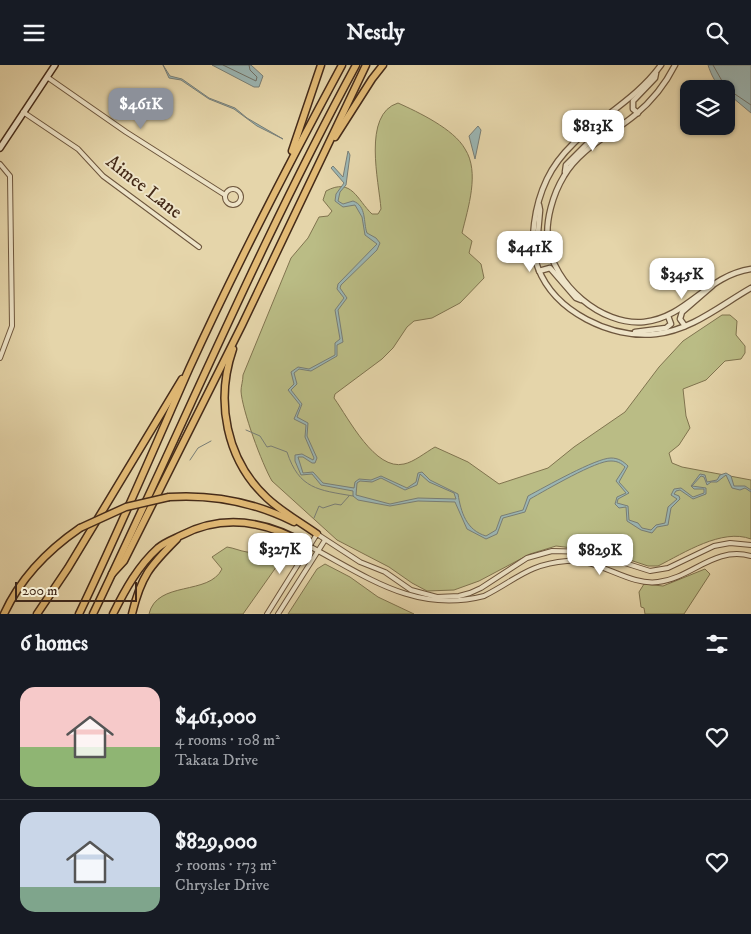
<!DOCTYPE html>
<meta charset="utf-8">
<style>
:root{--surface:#171b24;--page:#20242c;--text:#f1f3f6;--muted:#9ea1a6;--line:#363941;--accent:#8c9099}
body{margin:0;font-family:"IM FELL DW Pica",serif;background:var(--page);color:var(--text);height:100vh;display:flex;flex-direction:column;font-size:19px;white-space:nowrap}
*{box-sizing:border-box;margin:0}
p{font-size:16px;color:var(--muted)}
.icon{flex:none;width:28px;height:28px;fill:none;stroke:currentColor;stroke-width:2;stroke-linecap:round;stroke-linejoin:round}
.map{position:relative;height:549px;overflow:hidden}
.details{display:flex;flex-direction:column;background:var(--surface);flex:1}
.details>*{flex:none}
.controls{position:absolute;left:680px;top:15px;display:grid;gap:10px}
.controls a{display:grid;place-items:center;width:55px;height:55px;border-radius:10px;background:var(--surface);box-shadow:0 1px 4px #0004;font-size:25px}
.scale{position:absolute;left:15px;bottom:12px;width:122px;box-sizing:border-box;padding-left:5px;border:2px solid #452b19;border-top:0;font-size:14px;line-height:18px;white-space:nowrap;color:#452b19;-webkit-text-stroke:4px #eee4c8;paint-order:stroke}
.price{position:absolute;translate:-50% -42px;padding:0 11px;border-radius:10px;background:#fff;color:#222;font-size:16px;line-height:32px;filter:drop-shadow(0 1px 2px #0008)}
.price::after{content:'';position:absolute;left:50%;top:30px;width:15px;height:11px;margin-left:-8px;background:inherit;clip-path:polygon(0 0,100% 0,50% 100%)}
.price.current{background:var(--accent);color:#fff}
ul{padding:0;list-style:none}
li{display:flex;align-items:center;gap:15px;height:125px;padding:0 20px}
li+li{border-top:1px solid var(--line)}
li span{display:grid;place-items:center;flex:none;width:140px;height:100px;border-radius:15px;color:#555}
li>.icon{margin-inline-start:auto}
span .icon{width:60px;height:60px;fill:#fffc;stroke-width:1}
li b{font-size:21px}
h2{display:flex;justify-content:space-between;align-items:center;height:60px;padding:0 20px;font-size:21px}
header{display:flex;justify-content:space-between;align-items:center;height:65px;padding:0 20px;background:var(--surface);font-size:22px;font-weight:700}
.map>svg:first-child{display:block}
.green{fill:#babc85;stroke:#80744f}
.water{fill:#9bb6b4;stroke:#797e76;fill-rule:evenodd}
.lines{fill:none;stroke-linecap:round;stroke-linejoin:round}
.shore{stroke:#707066;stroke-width:1}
.stream{stroke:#797e76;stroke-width:1}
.minor-casing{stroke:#6d563d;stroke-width:6}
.tertiary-casing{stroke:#6d563d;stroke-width:7}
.secondary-casing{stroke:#452b19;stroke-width:8}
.motorway-casing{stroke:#452b19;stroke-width:9}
.minor{stroke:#eee4c8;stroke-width:4}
.tertiary{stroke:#eee4c8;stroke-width:4.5}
.secondary{stroke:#eee4c8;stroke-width:5}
.motorway{stroke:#e2ba75;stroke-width:6}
.motorway-bridge-casing{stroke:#452b19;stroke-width:9;stroke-linecap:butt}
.motorway-bridge{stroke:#e2ba75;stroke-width:6}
.labels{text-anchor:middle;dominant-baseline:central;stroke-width:4;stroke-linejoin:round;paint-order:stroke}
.street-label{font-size:19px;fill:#452b19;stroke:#eee4c8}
</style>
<header><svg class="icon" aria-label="menu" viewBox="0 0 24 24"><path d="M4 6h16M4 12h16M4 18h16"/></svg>Nestly<svg class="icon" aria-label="search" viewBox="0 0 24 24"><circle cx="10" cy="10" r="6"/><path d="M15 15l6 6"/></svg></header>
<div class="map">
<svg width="751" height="549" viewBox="0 0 751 549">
<rect width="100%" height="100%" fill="#e5d5aa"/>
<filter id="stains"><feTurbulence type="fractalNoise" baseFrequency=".004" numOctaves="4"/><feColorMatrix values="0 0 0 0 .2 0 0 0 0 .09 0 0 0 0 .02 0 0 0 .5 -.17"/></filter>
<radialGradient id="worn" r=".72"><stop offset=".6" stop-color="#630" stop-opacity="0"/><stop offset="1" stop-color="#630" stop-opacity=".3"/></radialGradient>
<g class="green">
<path d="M 398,38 C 418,47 454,64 465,84 C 480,107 468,143 462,168 L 472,176 L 469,188 L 481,199 L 484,213 L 460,238 L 432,253 L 414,256 L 407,262 L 393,283 L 382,294 L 335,329 L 334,333 C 349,354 375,406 404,399 C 414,397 426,387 435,382 L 468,397 L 499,419 L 548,403 L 574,382 L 625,347 L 659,302 L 683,276 L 722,250 L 730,250 L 737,256 L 736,270 L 745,281 L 745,288 L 741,294 L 725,296 L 706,315 L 683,324 L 686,351 L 690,363 L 679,380 L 669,388 L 672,398 L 682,402 L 751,415 L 751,474 C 722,463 684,488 658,501 L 648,501 L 606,487 L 556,481 L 530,489 L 479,516 L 454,525 L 427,526 L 412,518 L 389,502 L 337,475 L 272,416 C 262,399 242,345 241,326 C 241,321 243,316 243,310 L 291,193 L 308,173 L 319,152 L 328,151 L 332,146 L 323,135 L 326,126 C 352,112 357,135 372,149 L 378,149 L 381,144 C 379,117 362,49 398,38 Z"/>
<path d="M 227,482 C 234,483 240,486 247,487 C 259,489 273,484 279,498 L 243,549 L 149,549 C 157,515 209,531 222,504 L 212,492 Z"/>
<polygon points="325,499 350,512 378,532 414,549 288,549 317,504"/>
<polygon points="705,504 710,509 684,549 645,549 644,543 641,542 639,527 644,519 663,521"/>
</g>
<g class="water">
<polygon points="163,0 170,11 182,14 209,33 235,43 247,53 283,74 257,61 234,44 209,34 181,15 169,13"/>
<polygon points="212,0 251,0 263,11 259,22 254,22"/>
<path d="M 708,0 L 751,0 L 751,48 L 726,27 L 726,24 C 716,22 711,9 708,0 Z"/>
<polygon points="478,61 481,65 475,94 469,71"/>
<path d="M 348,86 L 350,90 L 346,120 L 340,127 L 338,136 L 343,139 L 353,136 C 367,141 363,157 367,168 L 376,173 L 380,178 L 377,185 L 341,220 L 340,223 L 347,233 L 338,245 L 343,277 L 337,280 L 337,291 L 311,306 L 299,304 L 294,308 L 297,319 L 291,325 L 302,339 L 297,352 L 308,358 L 307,371 L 317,393 L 315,398 L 312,398 L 303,392 L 298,392 L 303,408 L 313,407 L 323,418 L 354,423 L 355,417 L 359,414 L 371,415 L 381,411 L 407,423 L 416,417 L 418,408 L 422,407 L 430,415 L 458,429 C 461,447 466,465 486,471 L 496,465 L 501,451 L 523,445 L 528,431 C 545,422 596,393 611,393 C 618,393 623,396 628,401 L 619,417 L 629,428 L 618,434 L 617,438 L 628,441 L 629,455 L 638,458 L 642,463 L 651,465 L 656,460 L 665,458 L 668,442 L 677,434 L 671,430 L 674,424 L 681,423 L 693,432 L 704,428 L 704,424 L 694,424 L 691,421 L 700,409 L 705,410 L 707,417 L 717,415 L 720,410 L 726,408 L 731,411 L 734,421 L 745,421 L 751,425 L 751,427 L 745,423 L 740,425 L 732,423 L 726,410 L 717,417 L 711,417 L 707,420 L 704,412 L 701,411 L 692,421 L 706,423 L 706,429 L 693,434 L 680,425 L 676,426 L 674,429 L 679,431 L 680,434 L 671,443 L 668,460 L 657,462 L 652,468 L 641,465 L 627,456 L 626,442 L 619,443 L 615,439 L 617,432 L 626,428 L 616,416 L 625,402 C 621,398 617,396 611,396 C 597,395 546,425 530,434 L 525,447 L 503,453 L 497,469 L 486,474 L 467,464 L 455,437 L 418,436 L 390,441 L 358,435 L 353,431 L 353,426 L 321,420 L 312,409 L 301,410 L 295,396 L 295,390 L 302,389 L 313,395 L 314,393 L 305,372 L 306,360 L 294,354 L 300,340 L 288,325 L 294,319 L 291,307 L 298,302 L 309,304 L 335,290 L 335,278 L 340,274 L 335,245 L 344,233 L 337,224 L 338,219 L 377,179 L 365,170 L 362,152 L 355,140 L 343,142 L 335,136 L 336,129 L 344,118 L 331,103 L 333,101 L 343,112 ZM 420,409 L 429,417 L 454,428 L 456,434 L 418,433 L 390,439 L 356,430 L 357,418 L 360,416 L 372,417 L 381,413 L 405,425 L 417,420 Z"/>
</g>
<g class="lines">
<g class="shore">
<polyline points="223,0 256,16 257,12 250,5 249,0"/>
<polyline points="713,0 726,23 751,40"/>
</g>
<g class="stream">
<path d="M 246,365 L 260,371 L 267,382 L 271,381 L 287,387 C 299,424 318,425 353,431"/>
<polyline points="190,395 198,383 211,376"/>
<polyline points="314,453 319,441 323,443 335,439 341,440 349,431"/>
</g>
<g class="minor-casing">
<g id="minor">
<polyline points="47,12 126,67 225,130"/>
<polyline points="23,47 78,84 103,111 199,182"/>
<polyline points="0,99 10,111 12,261 0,293"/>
<circle cx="233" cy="132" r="8"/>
<path d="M 309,481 C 366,511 415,549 484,531 C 516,515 528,499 567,496 C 599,493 628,521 658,517 C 692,513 714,481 751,491"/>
<polyline points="267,549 317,469 360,497 385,507 411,525 437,532 459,531 470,528 481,523 527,493 552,486 590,487 650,506 668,503 714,481 730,478 751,480"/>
<polyline points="278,549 325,475"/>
</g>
</g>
<g class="tertiary-casing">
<g id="tertiary">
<path d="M 661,0 C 629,45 571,64 547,114 C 535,139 528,177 538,203 C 555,247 611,274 656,269 C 692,265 721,240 751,223"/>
<path d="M 675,0 C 665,20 652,36 635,50 C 611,70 580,83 564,111 C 553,129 545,156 548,177 C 553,219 601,261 644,257 C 688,252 706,211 751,204"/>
<polyline points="638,48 633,44 633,36 655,13 656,8"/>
<polyline points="565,107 566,100 591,75 586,67"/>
<polyline points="539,140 540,145 537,179 542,182 548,179"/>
<polyline points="539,206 550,203 576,233 581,235"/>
<polyline points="685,261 680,254 682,247 712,221"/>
<polyline points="635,267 666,263 671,259 668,251"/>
</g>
</g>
<g class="secondary-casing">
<polyline id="secondary" points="0,83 55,0"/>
</g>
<g class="motorway-casing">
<g id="motorway">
<polyline points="335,72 372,14 383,0"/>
<polyline points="292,86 321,0"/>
<path d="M 233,284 C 215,336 226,395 267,433 C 282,447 300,457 317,469"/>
<path d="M 169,432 C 214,429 254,437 294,457"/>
<polyline points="112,509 124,496 242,260 366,0"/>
<path d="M 4,549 C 20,514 48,485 80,463"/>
<polyline points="37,549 68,503 182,314"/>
<path d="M 79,549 C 118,468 153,386 189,304 C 236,201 288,100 342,0"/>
<path d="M 93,549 C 181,366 259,179 356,0"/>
<path d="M 113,549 C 125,525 138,501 158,483 C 165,477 174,474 182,470 C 225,448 269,457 309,481"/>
<path d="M 132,549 C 141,511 150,501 177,474"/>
</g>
</g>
<use href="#minor" class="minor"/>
<use href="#tertiary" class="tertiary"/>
<use href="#secondary" class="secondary"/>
<use href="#motorway" class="motorway"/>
<g class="motorway-bridge-casing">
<polyline id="motorway-bridge" points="80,463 126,442 169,432"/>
</g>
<use href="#motorway-bridge" class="motorway-bridge"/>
</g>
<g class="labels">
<g class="street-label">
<text transform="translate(144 122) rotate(38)">Aimee Lane</text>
</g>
</g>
<rect width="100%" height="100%" filter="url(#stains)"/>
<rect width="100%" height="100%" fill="url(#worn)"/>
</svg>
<div class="controls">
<a><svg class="icon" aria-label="layers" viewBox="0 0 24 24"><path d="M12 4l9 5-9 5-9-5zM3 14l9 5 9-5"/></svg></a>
</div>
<div class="scale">200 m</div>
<b class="price current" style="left:141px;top:65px">$461K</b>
<b class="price" style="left:593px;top:87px">$813K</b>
<b class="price" style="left:530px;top:208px">$441K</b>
<b class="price" style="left:682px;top:235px">$345K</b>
<b class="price" style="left:280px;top:510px">$327K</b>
<b class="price" style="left:600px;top:511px">$829K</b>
</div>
<section class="details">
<h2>6 homes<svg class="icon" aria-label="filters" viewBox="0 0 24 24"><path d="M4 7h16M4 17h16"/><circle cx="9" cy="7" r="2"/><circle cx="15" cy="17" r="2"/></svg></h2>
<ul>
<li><span style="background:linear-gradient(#f6c9c9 60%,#8fb573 0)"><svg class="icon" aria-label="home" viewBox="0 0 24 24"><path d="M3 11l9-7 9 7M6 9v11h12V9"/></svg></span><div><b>$461,000</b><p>4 rooms · 108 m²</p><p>Takata Drive</p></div><svg class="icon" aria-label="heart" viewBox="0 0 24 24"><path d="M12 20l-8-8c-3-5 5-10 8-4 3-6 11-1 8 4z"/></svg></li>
<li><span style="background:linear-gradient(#c9d6e8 75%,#7fa58c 0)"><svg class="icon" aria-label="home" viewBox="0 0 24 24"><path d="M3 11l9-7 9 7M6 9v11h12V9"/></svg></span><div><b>$829,000</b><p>5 rooms · 173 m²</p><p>Chrysler Drive</p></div><svg class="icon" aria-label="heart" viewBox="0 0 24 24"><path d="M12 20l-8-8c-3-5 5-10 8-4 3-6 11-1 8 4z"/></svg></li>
</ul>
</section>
